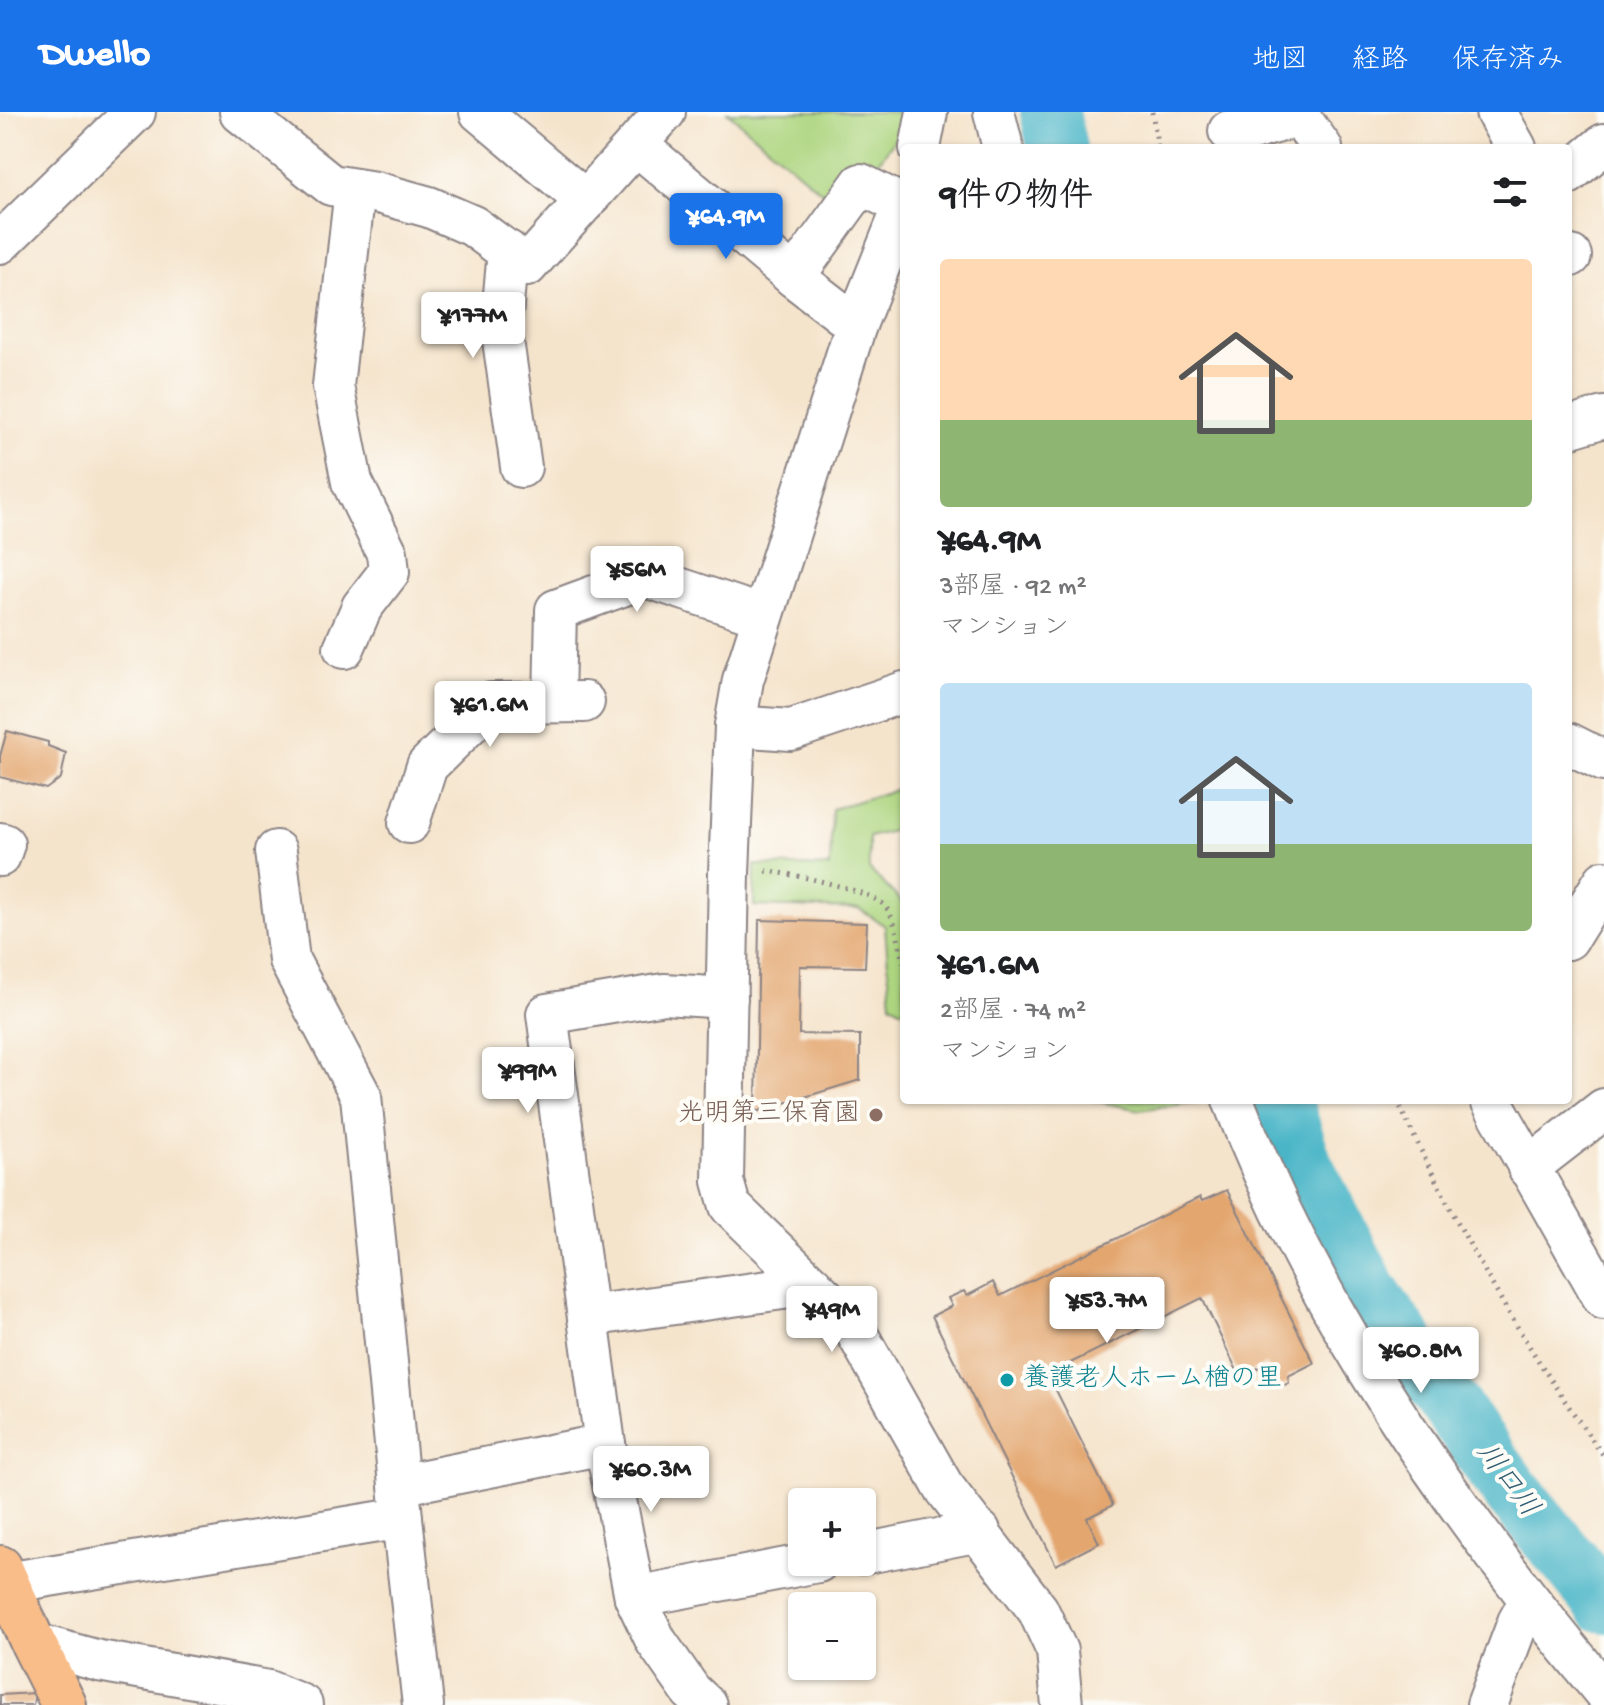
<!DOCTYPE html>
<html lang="ja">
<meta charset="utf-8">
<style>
:root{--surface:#fff;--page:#f6f6f6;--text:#202124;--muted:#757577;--accent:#1a73e8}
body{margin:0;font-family:"Gochi Hand","Klee One",sans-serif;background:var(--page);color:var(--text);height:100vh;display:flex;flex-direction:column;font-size:30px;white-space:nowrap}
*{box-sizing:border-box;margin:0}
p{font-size:26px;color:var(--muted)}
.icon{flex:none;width:44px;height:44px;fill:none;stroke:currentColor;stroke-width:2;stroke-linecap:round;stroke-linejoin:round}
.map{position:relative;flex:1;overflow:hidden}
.panel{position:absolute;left:900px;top:32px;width:672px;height:960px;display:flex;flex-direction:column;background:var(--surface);border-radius:8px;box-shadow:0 2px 6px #0004}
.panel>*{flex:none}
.tools{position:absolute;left:788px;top:1376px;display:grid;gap:16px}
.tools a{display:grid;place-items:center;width:88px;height:88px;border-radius:8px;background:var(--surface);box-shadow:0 2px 6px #0004;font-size:40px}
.price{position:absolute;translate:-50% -68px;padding:0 18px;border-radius:8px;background:#fff;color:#222;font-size:26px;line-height:52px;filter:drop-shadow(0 2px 4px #0008)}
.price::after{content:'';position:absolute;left:50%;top:48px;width:24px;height:18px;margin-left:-12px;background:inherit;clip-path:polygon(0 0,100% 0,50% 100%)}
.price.current{background:var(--accent);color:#fff}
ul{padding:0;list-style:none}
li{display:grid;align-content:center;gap:16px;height:424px;padding:0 40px}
li span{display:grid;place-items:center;height:248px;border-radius:8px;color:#555}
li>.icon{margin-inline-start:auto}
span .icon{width:144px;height:144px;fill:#fffc;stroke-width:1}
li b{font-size:34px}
h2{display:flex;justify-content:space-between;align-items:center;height:96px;padding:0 40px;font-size:34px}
header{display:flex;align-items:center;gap:48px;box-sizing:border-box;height:112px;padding:0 40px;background:var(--accent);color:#fff}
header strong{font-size:38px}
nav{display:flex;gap:44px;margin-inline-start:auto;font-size:28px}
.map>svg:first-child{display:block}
.green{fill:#add580;stroke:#687c5e;stroke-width:2}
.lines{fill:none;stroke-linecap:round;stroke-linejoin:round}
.river{stroke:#4ab5c7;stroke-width:60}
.building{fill:#e3a66e}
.minor-casing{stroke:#8c8384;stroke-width:44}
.major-casing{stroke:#8c8384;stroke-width:48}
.path{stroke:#8c8384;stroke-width:5;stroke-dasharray:2 6;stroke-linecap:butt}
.minor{stroke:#fff;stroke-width:40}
.major{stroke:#f8bd89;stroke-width:44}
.education-dot{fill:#8d6e63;stroke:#fdfcf7;stroke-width:3}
.culture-dot{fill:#0f9aa8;stroke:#fdfcf7;stroke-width:3}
.labels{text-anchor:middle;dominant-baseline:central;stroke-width:8;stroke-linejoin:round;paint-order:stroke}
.education-label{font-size:26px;fill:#785e54;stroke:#fdfcf7;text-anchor:end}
.culture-label{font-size:26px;fill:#0d838f;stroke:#fdfcf7;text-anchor:start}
.water-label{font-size:28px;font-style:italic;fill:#325d73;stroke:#fdfcf7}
</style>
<header>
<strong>Dwello</strong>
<nav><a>地図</a><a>経路</a><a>保存済み</a></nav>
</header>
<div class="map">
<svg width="1604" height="1593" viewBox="0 0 1604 1593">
<rect width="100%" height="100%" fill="#fdfcf7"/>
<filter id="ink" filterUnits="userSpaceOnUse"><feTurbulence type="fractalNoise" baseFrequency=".0125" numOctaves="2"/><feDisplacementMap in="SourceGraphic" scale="16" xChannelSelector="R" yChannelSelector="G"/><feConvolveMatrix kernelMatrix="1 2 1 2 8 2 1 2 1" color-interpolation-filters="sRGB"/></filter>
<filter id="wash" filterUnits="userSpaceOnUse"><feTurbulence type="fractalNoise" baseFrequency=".006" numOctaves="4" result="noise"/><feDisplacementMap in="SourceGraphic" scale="32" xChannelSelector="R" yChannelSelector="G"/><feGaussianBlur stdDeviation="1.8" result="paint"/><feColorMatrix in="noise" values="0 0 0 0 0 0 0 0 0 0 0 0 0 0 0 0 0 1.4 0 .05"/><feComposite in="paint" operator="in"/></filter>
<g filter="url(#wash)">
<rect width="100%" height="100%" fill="#f5e4cc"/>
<g class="green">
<polygon points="727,0 915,0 843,98"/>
<polygon points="904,675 904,716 869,725 869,757 904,792 904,899 891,892 885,814 859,797 754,794 755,753 830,755 832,697"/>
<polygon points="1090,988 1211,988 1140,998"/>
</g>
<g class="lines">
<g class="river">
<polyline points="1050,0 1057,36"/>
<polyline points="1282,988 1303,1054 1369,1180 1509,1376 1604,1491"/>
</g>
</g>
<g id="blocks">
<g class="building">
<polygon points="7,619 48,630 48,634 66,641 61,666 46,677 0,665 0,644"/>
<polygon points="759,808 867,811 865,855 800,854 799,922 860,923 860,968 756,1000"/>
<polygon points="1227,1078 1314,1251 1288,1264 1289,1271 1278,1276 1266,1252 1240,1265 1202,1186 1048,1262 1113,1393 1087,1406 1099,1431 1056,1453 932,1204 952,1194 948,1186 964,1179 967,1184 993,1170 1000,1184 1200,1085 1202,1089"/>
<polygon points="35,1581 33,1593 0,1593 0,1583"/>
</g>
</g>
</g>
<g filter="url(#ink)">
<use href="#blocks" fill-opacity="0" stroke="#8c8384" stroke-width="2"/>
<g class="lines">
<g class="minor-casing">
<g id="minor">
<polyline points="240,0 331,73 375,80 429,95 473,114 527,154 665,0"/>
<polyline points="480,0 586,89"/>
<polyline points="994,0 1003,36"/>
<polyline points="1496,0 1516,36"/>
<polyline points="1229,19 1245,20 1299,4 1322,36"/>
<polyline points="637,33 794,165 856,213"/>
<polyline points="920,36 927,0"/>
<polyline points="1568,62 1604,32"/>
<polyline points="904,93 856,213 743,568 735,614 729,761 723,1069 730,1094 851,1211 943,1374 1038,1498 1057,1539 1062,1593"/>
<polyline points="0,131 135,0"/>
<polyline points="508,139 501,214 521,355"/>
<polyline points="1568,145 1571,144"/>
<polyline points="794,165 861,72 904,94"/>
<polyline points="1568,316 1604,305"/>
<polyline points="344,536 362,495 389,460 387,441 352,370 333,274 355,77"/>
<polyline points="554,590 556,498 646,465 763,504"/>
<polyline points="735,614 791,618 904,580"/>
<polyline points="1568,631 1604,649"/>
<polyline points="409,711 427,654 491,591 584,590"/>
<polyline points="0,731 4,732 0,744"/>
<polyline points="276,739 289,848 361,984 399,1373"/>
<polyline points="1568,827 1604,769"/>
<path d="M 1233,988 C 1317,1207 1455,1401 1604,1580"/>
<polyline points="1491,988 1604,1187"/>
<polyline points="1528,1056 1604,997"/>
<polyline points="588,1204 812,1173"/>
<polyline points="402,1406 423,1593"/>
<polyline points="862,1442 980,1419"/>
<polyline points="6,1471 402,1406 399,1373 605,1332"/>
<polyline points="635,1485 818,1450"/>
<polyline points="33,1531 99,1549 268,1579 302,1593"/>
<polyline points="706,1593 691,1579 656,1529 635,1485 605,1332 547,902 664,882 727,886"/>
<polyline points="1487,1593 1518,1510 1529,1490"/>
</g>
</g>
<g class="major-casing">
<polyline id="major" points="0,1456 33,1531 64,1593"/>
</g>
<g class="path">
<polyline points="1152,0 1158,36"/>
<path d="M 766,759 C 789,761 871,778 885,794 C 898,811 898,834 904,853"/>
<path d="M 1397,988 C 1455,1113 1522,1233 1604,1344"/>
</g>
<use href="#minor" class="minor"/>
<use href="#major" class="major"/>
</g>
</g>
<circle class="education-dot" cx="876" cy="1003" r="8"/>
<circle class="culture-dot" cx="1007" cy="1268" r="8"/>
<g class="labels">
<g class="education-label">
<text x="860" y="1003">光明第三保育園</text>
</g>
<g class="culture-label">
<text x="1023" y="1268">養護老人ホーム楢の里</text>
</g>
<g class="water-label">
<text transform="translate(1506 1369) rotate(53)">川口川</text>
</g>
</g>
</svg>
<div class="tools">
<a>+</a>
<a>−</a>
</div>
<b class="price current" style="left:726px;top:149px">¥64.9M</b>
<b class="price" style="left:473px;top:248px">¥177M</b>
<b class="price" style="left:637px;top:502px">¥56M</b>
<b class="price" style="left:490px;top:637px">¥61.6M</b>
<b class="price" style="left:528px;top:1003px">¥99M</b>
<b class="price" style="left:1107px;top:1233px">¥53.7M</b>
<b class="price" style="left:832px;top:1242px">¥49M</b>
<b class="price" style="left:1421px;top:1283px">¥60.8M</b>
<b class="price" style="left:651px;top:1402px">¥60.3M</b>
<section class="panel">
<h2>9件の物件<svg class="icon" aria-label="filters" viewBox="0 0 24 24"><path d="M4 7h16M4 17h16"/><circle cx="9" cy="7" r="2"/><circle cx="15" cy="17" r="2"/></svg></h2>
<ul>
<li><span style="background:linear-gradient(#ffd9b3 65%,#8fb573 0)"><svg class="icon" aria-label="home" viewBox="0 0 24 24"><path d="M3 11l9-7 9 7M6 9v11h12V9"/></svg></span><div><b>¥64.9M</b><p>3部屋 · 92 m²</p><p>マンション</p></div></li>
<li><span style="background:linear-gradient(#bfe0f5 65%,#8fb573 0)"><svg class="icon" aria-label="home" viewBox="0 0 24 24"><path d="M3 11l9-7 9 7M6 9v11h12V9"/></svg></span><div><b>¥61.6M</b><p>2部屋 · 74 m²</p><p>マンション</p></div></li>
</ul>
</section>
</div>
